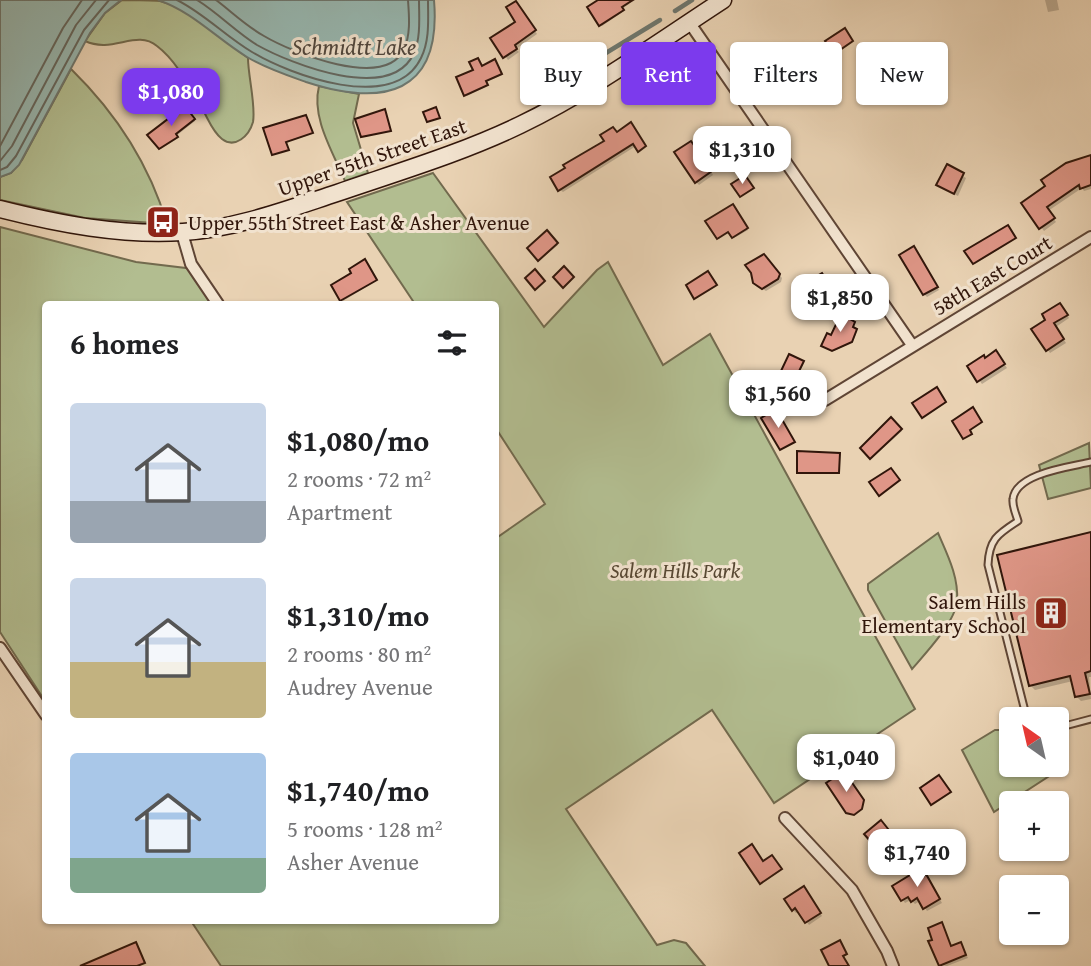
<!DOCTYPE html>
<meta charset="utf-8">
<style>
:root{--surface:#fff;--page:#f6f6f6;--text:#202124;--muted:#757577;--accent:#7c3aed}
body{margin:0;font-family:"Gentium Book Plus",serif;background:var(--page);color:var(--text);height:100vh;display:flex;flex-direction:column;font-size:26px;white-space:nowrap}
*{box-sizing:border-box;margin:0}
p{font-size:23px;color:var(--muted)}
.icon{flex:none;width:38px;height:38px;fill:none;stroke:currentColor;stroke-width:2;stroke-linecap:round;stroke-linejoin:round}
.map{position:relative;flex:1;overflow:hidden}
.side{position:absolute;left:42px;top:301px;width:457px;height:623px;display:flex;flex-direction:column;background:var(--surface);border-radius:7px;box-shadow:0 2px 5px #0004}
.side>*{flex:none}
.hud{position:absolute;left:520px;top:42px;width:466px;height:63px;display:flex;gap:14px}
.needle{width:46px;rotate:326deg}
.tools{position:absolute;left:999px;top:707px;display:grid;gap:14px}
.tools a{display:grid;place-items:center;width:70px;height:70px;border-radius:7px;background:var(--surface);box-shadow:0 2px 5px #0004;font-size:35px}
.price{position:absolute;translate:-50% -60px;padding:0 16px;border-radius:14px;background:#fff;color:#222;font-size:23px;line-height:46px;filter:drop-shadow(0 2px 4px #0008)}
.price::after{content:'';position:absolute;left:50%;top:42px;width:21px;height:16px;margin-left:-10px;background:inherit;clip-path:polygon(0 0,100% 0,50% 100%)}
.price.on{background:var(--accent);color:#fff}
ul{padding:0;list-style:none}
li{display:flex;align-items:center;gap:21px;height:175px;padding:0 28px}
li span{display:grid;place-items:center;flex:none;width:196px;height:140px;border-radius:7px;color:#555}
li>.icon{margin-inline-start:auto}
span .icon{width:84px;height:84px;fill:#fffc;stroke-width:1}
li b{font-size:30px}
h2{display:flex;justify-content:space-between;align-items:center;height:84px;padding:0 28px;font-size:30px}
.chip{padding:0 24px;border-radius:7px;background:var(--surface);box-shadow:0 2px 5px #0004;font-size:24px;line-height:63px}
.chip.on{background:var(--accent);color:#fff}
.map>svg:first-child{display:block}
.green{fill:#b2bd90;stroke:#726a4e;stroke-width:2}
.water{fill:#97b7b0;stroke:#6e776e;stroke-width:2}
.shadow{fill:#0003}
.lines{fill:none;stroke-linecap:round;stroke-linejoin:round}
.shore{stroke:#64665e;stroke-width:2}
.stream{stroke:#6e776e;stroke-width:4.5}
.building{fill:#df9687;stroke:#31160b;stroke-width:2}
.lane-casing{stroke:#5f4535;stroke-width:9}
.street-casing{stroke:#5f4535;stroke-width:14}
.secondary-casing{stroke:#31160b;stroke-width:19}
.lane{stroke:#f1e2ce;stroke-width:5}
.street{stroke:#f1e2ce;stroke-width:10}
.secondary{stroke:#f1e2ce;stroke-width:16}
.labels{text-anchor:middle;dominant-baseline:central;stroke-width:6;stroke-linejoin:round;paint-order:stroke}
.street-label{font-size:21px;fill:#31160b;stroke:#f1e2ce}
.poi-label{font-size:21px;fill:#31160b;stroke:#f1e2ce;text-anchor:start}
.park-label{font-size:21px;font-style:italic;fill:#584833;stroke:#f1e2ce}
.water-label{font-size:23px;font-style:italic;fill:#50463d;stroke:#f1e2ce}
</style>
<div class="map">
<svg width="1091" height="966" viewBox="0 0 1091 966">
<rect width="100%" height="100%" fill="#e9d2b3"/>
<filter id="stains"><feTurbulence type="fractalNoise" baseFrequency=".00286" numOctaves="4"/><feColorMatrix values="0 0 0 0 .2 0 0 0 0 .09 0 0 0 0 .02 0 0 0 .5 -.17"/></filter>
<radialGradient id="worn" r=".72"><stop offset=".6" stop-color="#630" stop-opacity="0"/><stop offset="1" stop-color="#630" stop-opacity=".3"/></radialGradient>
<g class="green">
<path d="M 122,0 C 134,0 149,0 160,1 C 194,10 220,38 248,58 C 248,76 256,105 253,122 C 249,136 235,149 222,139 C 213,132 209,121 204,112 C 191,90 178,62 157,46 C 136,29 113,54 85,41 L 105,13 Z"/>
<path d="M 71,69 C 116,113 149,163 167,224 L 85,218 L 0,200 L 0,177 L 11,173 L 22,160 Z"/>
<path d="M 319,86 L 359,94 L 353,123 L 368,173 L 345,181 C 333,152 311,118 319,86 Z"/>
<polygon points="433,173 544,327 597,270 608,262 663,365 710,334 915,709 774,803 712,710 566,809 657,945 674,940 686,943 705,966 221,966 191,921 495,920 495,539 545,504 495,427 495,304 415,304 347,202"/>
<polygon points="0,227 136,262 194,269 218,304 46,304 45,701 0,632"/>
<polygon points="1089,443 1091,488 1048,499 1039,465"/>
<path d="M 938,533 C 947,554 959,577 957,601 C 956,621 925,654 912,669 L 868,590 L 868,584 Z"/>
<polygon points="995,730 1011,730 1012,765 1056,765 1060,769 994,812 962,750"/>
</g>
<g class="water">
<polygon points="0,0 121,0 105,13 90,33 19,165 11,173 0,177"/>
<path d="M 158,0 L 434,0 C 442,95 383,107 306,82 C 286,75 265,68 247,57 C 216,38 193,12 158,0 Z"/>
</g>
<g class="shadow">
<polygon points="600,0 626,0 629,4 622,9 624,11 602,26 590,8"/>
<polygon points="1045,0 1057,0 1059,10 1048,12"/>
<polygon points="518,6 537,34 516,49 519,52 508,60 493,39 518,22"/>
<polygon points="496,62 502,75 486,82 487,86 467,96 482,68"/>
<polygon points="801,63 815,83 799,94 793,86 796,84"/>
<polygon points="184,108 195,121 176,136 178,138 161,149 150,136"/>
<polygon points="385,112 391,131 364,137 363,137"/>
<polygon points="617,134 636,146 563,192 560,190"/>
<polygon points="694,146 713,175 699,185 696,182"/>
<polygon points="1091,156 1091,189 1084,191 1082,188 1048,211 1056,222 1044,231 1023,203"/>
<polygon points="947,167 966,178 958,196 942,188"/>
<polygon points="732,206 748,230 734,238 730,232 719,239 708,222"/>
<polygon points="1008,227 1015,239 975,264 967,251"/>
<polygon points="547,233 558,245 540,260 529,248"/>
<polygon points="916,251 939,290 927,297 924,294"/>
<polygon points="766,259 782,278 781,282 766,291 758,286"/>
<polygon points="365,262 376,281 343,301 334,285 354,274"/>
<polygon points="1063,308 1069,318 1056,327 1066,343 1050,353 1034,329"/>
<polygon points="854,323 853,329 857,331 853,342 834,351 824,346 832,337"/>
<polygon points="999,356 1007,368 982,384 969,366"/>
<polygon points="803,362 788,396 775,390"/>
<polygon points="891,419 902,431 872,458 862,448"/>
<polygon points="1091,534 1091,677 1089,677 1091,699 1081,701 1076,696 1073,681 1035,690 1030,685"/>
<polygon points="924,877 929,879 942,903 927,911 920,901 915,904 911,900 905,903 894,887"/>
<polygon points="806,891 822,916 809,925 799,911 796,913 793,910"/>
<polygon points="942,924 952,947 961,944 968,958 947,966 940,965"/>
</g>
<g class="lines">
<g class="shore">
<path d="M 177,0 C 205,14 225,36 252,52 C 290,75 394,114 421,58 C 430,40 428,19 428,0"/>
<path d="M 197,0 C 218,13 236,32 257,45 C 291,64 391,104 414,53 C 421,37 419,17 419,0"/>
<path d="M 216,0 C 232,12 246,26 264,36 C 291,52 385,91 404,49 C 411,34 409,15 408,0"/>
<polyline points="0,146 63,28 82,0"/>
<polyline points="0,161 12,146 76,25 96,0"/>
<polyline points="0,170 7,167 16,156 84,30 109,0"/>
</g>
<g class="stream">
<polyline points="675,11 692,0"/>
<polyline points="601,56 660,20"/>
</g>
</g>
<g class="building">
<polygon points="598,0 633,0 622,7 624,10 599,26 587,7"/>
<polygon points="516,1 536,30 515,45 517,49 503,58 490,38 515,22 506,7"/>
<polygon points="845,28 853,41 834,54 825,41"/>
<polygon points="478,58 482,66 495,59 502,74 486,81 488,85 464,96 456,77 473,70 469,62"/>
<polygon points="801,61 815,81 797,94 791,86 794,84 785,71 795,63 796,64"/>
<polygon points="185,106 195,119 176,134 178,137 159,149 147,135"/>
<polygon points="436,107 440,118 427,122 423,112"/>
<polygon points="385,109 391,131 361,137 355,119"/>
<polygon points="306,115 313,133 286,142 289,150 272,155 263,128"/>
<polygon points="631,122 646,146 638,152 633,144 558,191 550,177 565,168 563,165 604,141 600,135 613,127 617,132"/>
<polygon points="691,141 712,171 695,183 674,152"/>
<polygon points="1091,155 1091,185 1080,189 1079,185 1047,207 1055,218 1039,229 1021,203 1045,186 1041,180 1066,163"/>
<polygon points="947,164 964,173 954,194 936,185"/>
<polygon points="745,175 754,188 740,197 731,184"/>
<polygon points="733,204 748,228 732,238 728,232 717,239 705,221"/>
<polygon points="1008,225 1016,238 973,264 964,251"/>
<polygon points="547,230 558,243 538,261 527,248"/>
<polygon points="914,246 938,287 923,295 899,255"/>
<polygon points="764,254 780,274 778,279 762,289 753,283 751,273 745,265"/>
<polygon points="365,259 377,280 340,301 331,285 351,273 349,269"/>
<polygon points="564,266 574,277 563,288 553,277"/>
<polygon points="535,269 545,281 535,290 525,278"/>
<polygon points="708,271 717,285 694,299 686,285"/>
<polygon points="822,273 834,292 817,302 805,283"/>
<polygon points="1060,303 1068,315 1054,323 1064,339 1046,351 1031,329 1045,320 1042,314"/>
<polygon points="841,314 855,322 853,327 857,329 852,342 832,351 821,346 827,333 831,335"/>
<polygon points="996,350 1005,364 977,382 967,366 984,355 985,358"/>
<polygon points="789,354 804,361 787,396 772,390"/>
<polygon points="937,387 946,402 922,418 912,403"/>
<polygon points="973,407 982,422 970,430 972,434 963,439 952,421"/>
<polygon points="776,409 795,442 780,450 761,418"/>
<polygon points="891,417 902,429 870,459 860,448"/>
<polygon points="797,451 840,453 839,473 797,473"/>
<polygon points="891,468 900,480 879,496 869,482"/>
<polygon points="1091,532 1091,671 1085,673 1090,694 1075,697 1070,676 1029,686 997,555"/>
<polygon points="858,750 868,765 850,776 840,760"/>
<polygon points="844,771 864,800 862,809 854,815 846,813 826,783"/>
<polygon points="939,775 951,792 931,805 920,788"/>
<polygon points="881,820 908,854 893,867 864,834"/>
<polygon points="752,844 763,861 772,855 782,869 760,884 739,853"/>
<polygon points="920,869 924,876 926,874 940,899 923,909 917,898 911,902 908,897 901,901 892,886"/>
<polygon points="804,886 821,913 805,923 795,908 792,911 784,899"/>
<polygon points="942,922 951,946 961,942 966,955 939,966 928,941 932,940 928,928"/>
<polygon points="840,940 847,954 843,956 849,966 829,966 821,950"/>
<polygon points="136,942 145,963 137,966 80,966"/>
</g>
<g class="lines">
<g class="lane-casing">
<g id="lane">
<path d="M 1027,719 L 988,565 C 989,539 998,534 1018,521 C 1016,514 1012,506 1013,499 C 1016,473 1070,467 1091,462"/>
<polyline points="1057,728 1091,719"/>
</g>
</g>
<g class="street-casing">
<g id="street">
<polyline points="689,22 912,345"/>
<polyline points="182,233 191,264 218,304"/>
<polyline points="825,400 1091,237"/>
<polyline points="0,648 46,715"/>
<polyline points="785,818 852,890 887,951 893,966"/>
</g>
</g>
<g class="secondary-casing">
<path id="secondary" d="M 0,209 C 59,224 121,236 183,232 C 235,229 288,209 337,193 C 398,172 462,153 520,125 C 591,91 657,43 723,0"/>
</g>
<use href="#lane" class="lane"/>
<use href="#street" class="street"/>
<use href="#secondary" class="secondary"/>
</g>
<defs>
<g id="bus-square" transform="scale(1.75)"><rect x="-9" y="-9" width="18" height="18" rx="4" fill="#8f2418" stroke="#f1e2ce"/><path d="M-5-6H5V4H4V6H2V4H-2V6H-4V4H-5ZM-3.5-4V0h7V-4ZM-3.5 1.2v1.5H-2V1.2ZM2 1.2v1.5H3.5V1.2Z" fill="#fff"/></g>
<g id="building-square" transform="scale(1.75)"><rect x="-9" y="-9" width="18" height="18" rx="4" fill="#8f2418" stroke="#f1e2ce"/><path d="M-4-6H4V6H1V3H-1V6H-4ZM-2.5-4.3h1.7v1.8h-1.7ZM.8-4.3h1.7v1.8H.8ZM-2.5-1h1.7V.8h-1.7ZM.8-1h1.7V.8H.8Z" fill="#fff"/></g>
</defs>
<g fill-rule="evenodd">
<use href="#bus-square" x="163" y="222"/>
<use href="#building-square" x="1051" y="613"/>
</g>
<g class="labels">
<g class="street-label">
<text transform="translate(372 157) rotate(-19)">Upper 55th Street East</text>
<text transform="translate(992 275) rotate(-31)">58th East Court</text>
</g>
<g class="poi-label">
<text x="188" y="222">Upper 55th Street East &amp; Asher Avenue</text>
<text x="1026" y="601" text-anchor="end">Salem Hills<tspan x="1026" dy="24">Elementary School</tspan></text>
</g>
<g class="park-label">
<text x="675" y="570">Salem Hills Park</text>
</g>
<g class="water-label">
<text x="354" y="46">Schmidtt Lake</text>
</g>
</g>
<rect width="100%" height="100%" filter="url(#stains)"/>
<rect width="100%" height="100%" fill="url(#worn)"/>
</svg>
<div class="tools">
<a><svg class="needle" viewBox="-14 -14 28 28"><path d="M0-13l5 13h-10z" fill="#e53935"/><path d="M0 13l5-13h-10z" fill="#757577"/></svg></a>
<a>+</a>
<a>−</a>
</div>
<b class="price on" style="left:171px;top:128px">$1,080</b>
<b class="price" style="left:742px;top:186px">$1,310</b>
<b class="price" style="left:840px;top:334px">$1,850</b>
<b class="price" style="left:778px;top:430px">$1,560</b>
<b class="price" style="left:846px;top:794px">$1,040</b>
<b class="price" style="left:917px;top:889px">$1,740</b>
<div class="hud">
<a class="chip">Buy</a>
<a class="chip on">Rent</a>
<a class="chip">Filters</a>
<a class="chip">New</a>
</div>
<section class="side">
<h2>6 homes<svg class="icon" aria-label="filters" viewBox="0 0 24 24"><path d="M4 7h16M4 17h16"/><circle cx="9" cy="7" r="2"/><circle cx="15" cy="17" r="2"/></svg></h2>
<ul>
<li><span style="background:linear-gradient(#c9d6e8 70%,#9aa5b1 0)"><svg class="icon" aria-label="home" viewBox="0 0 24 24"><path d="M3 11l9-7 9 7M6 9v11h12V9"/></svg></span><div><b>$1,080/mo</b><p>2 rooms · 72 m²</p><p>Apartment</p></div></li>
<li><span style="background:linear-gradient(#c9d6e8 60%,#c2b280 0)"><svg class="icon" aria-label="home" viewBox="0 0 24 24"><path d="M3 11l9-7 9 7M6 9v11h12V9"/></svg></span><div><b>$1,310/mo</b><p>2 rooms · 80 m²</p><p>Audrey Avenue</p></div></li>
<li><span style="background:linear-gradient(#a9c7e8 75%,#7fa58c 0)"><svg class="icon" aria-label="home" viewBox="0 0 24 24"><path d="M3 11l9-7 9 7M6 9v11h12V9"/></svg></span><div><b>$1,740/mo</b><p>5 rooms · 128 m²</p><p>Asher Avenue</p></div></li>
</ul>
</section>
</div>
